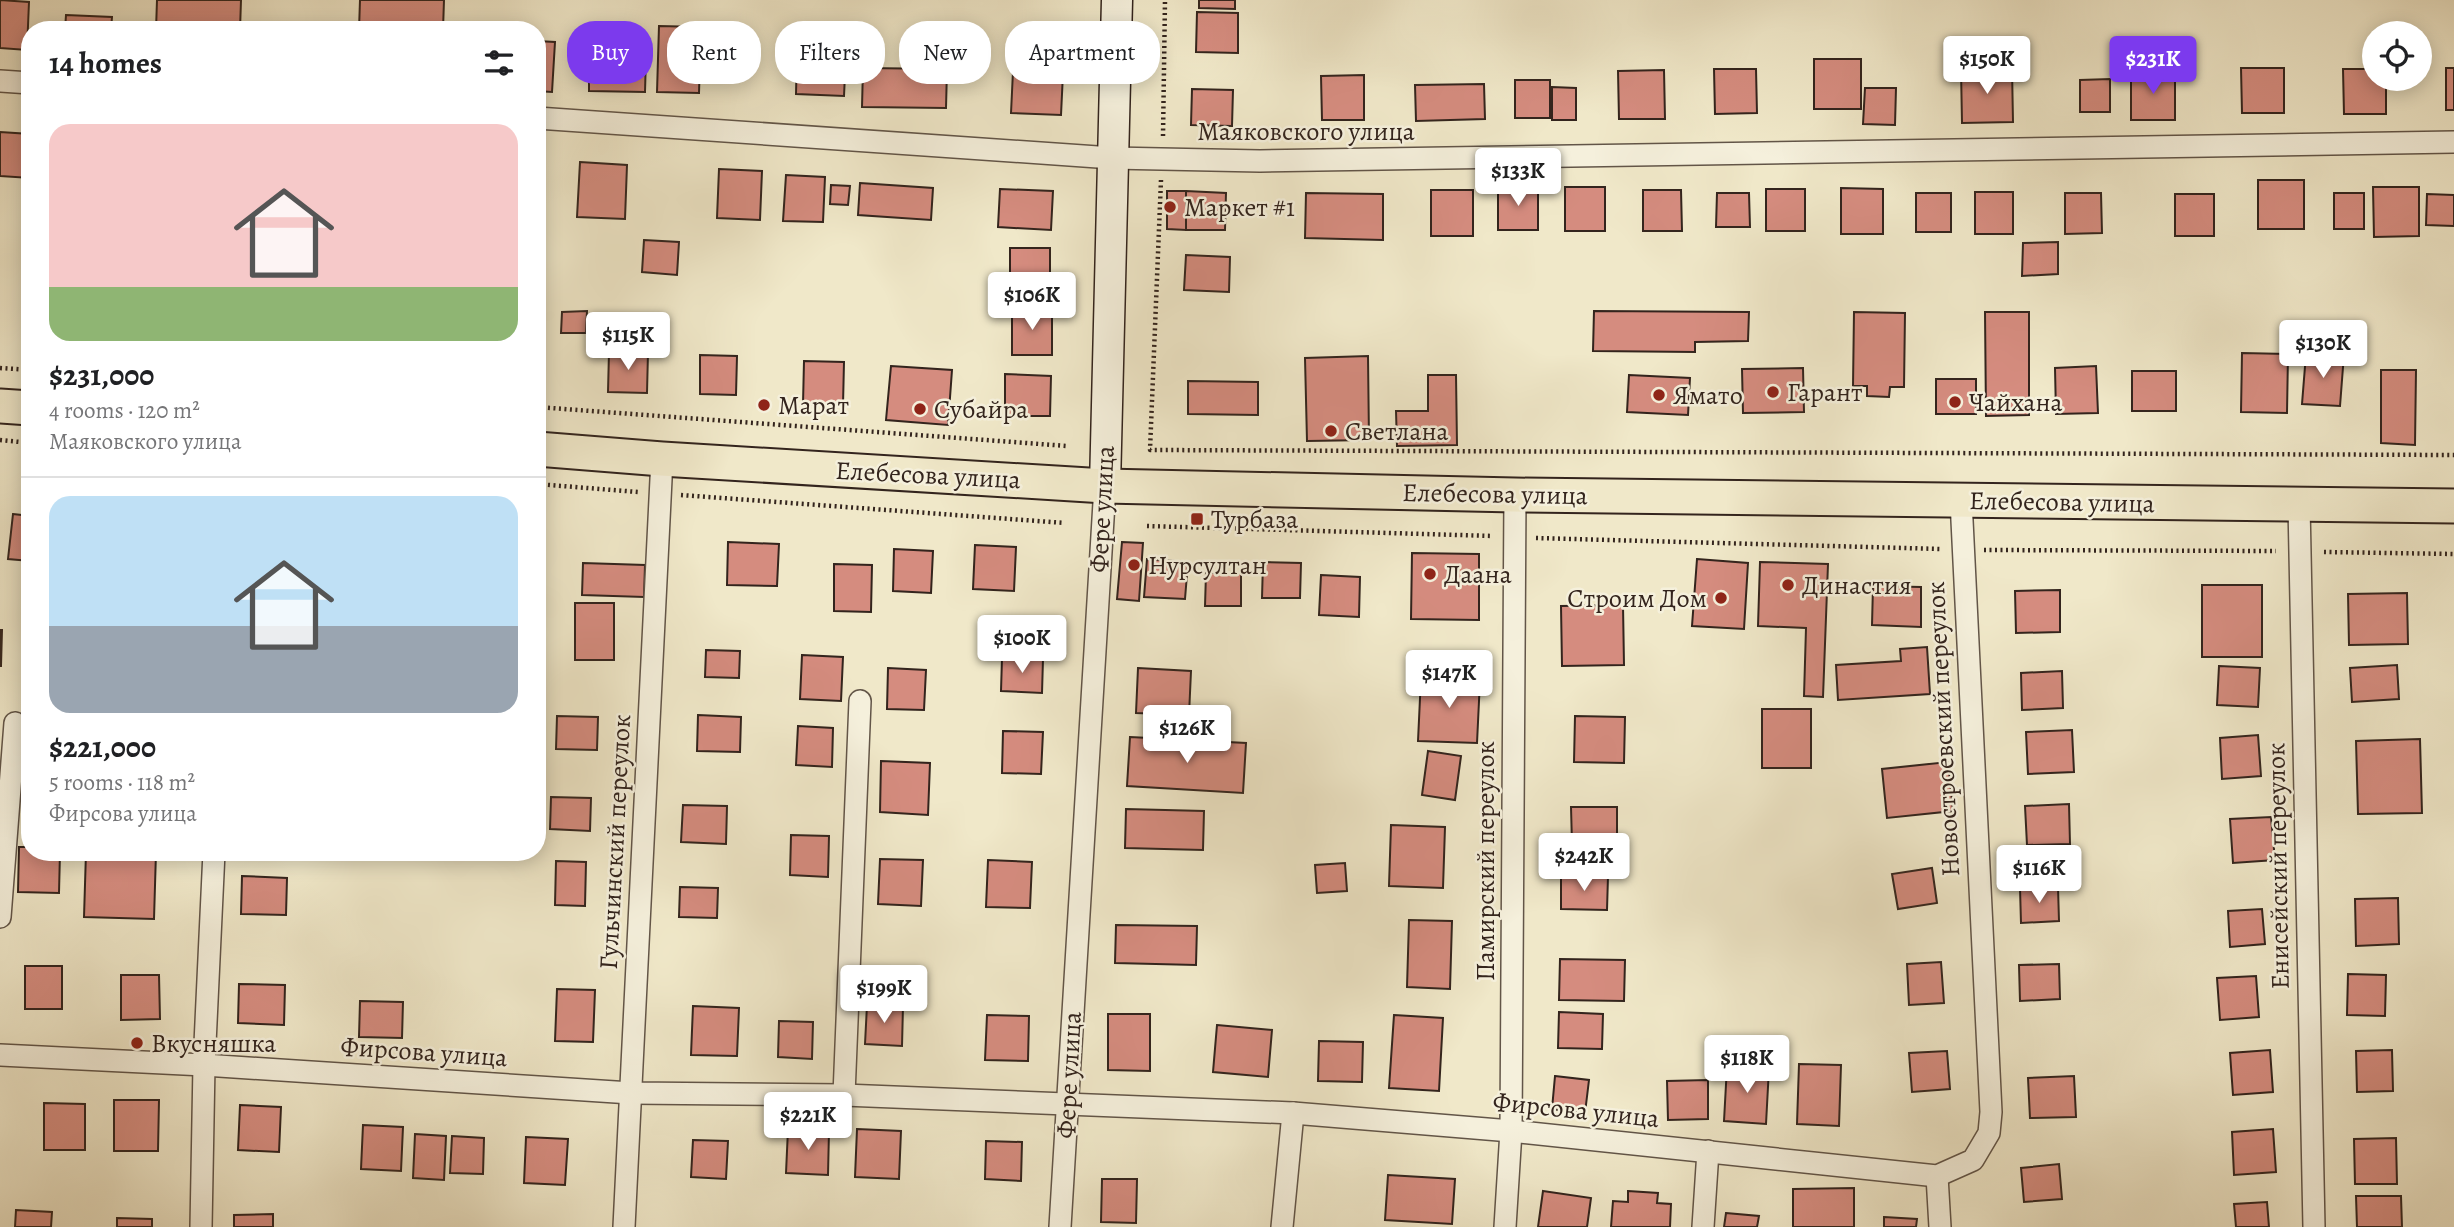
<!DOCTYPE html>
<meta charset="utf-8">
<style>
:root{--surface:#fff;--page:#f2f2f2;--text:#202124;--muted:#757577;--line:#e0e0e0;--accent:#7c3aed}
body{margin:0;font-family:Alegreya,serif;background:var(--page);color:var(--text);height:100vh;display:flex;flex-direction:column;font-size:26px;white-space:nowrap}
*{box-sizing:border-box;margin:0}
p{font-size:23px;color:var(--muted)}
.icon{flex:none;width:38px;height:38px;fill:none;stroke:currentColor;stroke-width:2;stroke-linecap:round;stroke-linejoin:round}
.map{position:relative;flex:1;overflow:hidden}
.panel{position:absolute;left:21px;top:21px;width:525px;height:840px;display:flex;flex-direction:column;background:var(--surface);border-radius:28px;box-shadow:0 4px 18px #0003}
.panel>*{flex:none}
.top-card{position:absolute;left:567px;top:21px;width:665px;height:63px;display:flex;gap:14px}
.buttons{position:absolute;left:2362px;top:21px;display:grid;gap:14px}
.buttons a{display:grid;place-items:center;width:70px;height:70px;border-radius:50%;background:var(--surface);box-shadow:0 4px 18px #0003;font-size:35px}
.price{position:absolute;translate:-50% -60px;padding:0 16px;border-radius:7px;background:#fff;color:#222;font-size:23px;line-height:46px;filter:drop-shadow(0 2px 4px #0008)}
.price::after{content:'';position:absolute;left:50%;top:42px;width:21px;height:16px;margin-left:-10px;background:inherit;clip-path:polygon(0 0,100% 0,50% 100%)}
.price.on{background:var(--accent);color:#fff}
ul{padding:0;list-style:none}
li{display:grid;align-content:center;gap:14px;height:371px;padding:0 28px}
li+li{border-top:2px solid var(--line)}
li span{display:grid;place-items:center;height:217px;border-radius:21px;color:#555}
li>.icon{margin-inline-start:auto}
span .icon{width:126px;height:126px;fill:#fffc;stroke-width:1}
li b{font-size:30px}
h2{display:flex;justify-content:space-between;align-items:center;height:84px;padding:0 28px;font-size:30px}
.pill{padding:0 24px;border-radius:28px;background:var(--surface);box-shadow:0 4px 18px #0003;font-size:24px;line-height:63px}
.pill.on{background:var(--accent);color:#fff}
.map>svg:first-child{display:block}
.building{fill:#d58c7f;stroke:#33241d;stroke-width:2}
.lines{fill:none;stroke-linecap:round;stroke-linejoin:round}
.street-casing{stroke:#625548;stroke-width:24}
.secondary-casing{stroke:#33241d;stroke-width:33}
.primary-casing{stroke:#33241d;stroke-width:37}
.path{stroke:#33241d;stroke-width:4.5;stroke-dasharray:2 3.5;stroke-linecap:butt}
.street{stroke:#f5f0dc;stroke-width:21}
.secondary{stroke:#f5f0dc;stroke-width:30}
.primary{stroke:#f0e8c9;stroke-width:33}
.poi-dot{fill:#8f2418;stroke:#f5f0dc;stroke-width:2.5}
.labels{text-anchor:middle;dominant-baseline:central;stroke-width:5;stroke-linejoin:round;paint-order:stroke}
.street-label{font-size:26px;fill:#33241d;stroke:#f5f0dc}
.poi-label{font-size:26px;fill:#33241d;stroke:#f5f0dc;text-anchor:start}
</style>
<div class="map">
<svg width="2454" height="1227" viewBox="0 0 2454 1227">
<rect width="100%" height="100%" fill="#f0e8c9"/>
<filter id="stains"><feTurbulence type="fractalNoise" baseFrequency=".00286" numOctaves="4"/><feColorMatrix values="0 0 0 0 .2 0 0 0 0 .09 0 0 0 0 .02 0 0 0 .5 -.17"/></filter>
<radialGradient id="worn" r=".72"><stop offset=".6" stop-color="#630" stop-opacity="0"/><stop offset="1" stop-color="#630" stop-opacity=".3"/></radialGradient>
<g class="building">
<polygon points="0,0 29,2 27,50 0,48"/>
<polygon points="157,0 241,0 240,30 156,30"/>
<polygon points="360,0 444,0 443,30 359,30"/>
<polygon points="1199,0 1235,0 1235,9 1199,8"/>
<polygon points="1197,12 1238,13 1238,53 1196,52"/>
<polygon points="66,15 112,17 111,30 65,30"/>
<polygon points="659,26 701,27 699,93 657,92"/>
<polygon points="537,41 555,42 552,92 537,91"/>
<polygon points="797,51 846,53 844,96 796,94"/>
<polygon points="589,55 646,56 645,92 589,91"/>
<rect x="1814" y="59" width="47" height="50"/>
<polygon points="863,68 947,69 946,108 862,107"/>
<polygon points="2012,68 2013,122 1962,123 1961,69"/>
<polygon points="2241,68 2284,68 2284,113 2242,113"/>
<rect x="2446" y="68" width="8" height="42"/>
<polygon points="1714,69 1756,69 1757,113 1715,114"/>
<polygon points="2343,69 2375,69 2375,79 2386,79 2386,114 2344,114"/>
<polygon points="1664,70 1665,119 1619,119 1618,71"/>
<polygon points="1013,71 1063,73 1061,115 1011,113"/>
<rect x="2131" y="73" width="44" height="47"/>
<polygon points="1364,75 1364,120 1322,120 1321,76"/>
<polygon points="2110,79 2110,112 2080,112 2080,80"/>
<rect x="1515" y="80" width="35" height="38"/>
<polygon points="1484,84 1485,119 1416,121 1415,85"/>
<polygon points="1552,87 1576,88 1576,120 1552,120"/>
<polygon points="1865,88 1896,88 1895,125 1863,124"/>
<polygon points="1192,89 1233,90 1232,126 1191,125"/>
<polygon points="0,132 30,134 30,178 0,176"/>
<polygon points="580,162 627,165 625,219 577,217"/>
<polygon points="719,169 762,171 760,220 717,218"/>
<polygon points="786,175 825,177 823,222 783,221"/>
<rect x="2258" y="180" width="46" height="49"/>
<polygon points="860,183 933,188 931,220 858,215"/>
<polygon points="831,185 850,186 848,205 830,204"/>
<rect x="1498" y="186" width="40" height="44"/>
<rect x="1565" y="187" width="40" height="44"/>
<polygon points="2373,187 2419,187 2419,236 2374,237"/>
<polygon points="1841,188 1883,189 1883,234 1841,234"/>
<polygon points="1000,189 1053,191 1051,230 998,227"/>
<rect x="1766" y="189" width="39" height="42"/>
<rect x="1431" y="190" width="42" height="46"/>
<polygon points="1643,190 1681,190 1682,231 1643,231"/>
<polygon points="1167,191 1186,191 1186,230 1167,229"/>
<polygon points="1186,191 1226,193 1225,230 1186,230"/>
<rect x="1975" y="192" width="38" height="42"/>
<polygon points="1306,193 1383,194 1383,240 1305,238"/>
<polygon points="1717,193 1749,193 1750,227 1716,227"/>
<rect x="1916" y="193" width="35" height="39"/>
<polygon points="2065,193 2101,193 2102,233 2065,234"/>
<rect x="2334" y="193" width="30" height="36"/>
<rect x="2175" y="194" width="39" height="42"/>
<polygon points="2427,194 2454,195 2454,226 2426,225"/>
<polygon points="644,240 679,242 677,275 642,272"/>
<polygon points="2058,242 2058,274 2022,276 2023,243"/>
<polygon points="1010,248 1050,248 1050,293 1010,294"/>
<polygon points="1186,255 1230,257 1229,292 1184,290"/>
<rect x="1012" y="309" width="40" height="46"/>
<polygon points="587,311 586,333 561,333 562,312"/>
<polygon points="1594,311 1749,312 1748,341 1695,342 1695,352 1593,351"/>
<polygon points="1854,312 1905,313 1904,387 1890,387 1889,397 1867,396 1867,386 1853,386"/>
<polygon points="1985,312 2029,312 2029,415 1986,416"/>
<polygon points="609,352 648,352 647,393 608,392"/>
<polygon points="2242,353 2288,354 2287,413 2241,412"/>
<polygon points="2306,354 2344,354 2340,406 2302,404"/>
<polygon points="700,355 737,356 736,395 700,394"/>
<polygon points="1368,356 1369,440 1307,441 1305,358"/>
<polygon points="804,361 844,362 843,405 803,404"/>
<polygon points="891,366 952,370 948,425 886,420"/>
<polygon points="2096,366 2098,413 2056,414 2055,368"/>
<polygon points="1803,368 1804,412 1743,413 1742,369"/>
<polygon points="2381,370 2416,370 2415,445 2381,443"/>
<rect x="2132" y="371" width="44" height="40"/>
<polygon points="1005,374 1051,376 1050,416 1005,416"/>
<polygon points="1428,375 1456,375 1457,445 1397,446 1396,411 1428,411"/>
<polygon points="1629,375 1690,378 1688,415 1627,412"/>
<rect x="1936" y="379" width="40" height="35"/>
<polygon points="1188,381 1258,382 1258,415 1188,414"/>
<polygon points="13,514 30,516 30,561 8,559"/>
<polygon points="728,542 779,544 777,586 727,585"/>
<polygon points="1122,542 1143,543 1139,601 1117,599"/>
<polygon points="975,545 1016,547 1014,591 973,589"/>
<polygon points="894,549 933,551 931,593 893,591"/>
<polygon points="1412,553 1479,554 1479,620 1411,619"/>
<polygon points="1147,559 1188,562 1185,599 1144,597"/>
<polygon points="1697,559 1748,563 1744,629 1692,626"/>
<polygon points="1263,562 1301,563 1300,598 1262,598"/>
<polygon points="1760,562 1828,564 1823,697 1804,696 1806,628 1758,626"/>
<polygon points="583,563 645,565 644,597 582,595"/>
<polygon points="834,564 872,565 871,612 834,611"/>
<polygon points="1206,573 1241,573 1241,606 1205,606"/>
<polygon points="1321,575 1360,577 1359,617 1319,615"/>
<rect x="2202" y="585" width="60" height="72"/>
<polygon points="1873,586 1921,587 1921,627 1872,625"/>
<polygon points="2060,590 2060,632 2016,633 2015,591"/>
<polygon points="2407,593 2408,644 2349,645 2348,594"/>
<rect x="575" y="603" width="39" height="57"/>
<polygon points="1623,605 1624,665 1562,666 1561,606"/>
<polygon points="0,630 2,630 1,666 0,666"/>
<polygon points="1927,647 1930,694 1838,700 1836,665 1901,661 1900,649"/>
<polygon points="706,650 740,651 739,678 705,677"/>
<polygon points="802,655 843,657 841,701 800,699"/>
<polygon points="1002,658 1043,659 1042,693 1001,691"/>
<polygon points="2397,665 2399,699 2352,702 2350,668"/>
<polygon points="2219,666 2260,668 2258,707 2217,705"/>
<polygon points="888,668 926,670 924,710 887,709"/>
<polygon points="1138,668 1191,671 1189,715 1136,713"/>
<polygon points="2062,671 2063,708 2022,710 2021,673"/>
<polygon points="1421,677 1480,680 1477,743 1418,741"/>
<rect x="1762" y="709" width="49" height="59"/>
<polygon points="698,715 741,717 740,752 697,751"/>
<polygon points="557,716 598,717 597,750 556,749"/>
<polygon points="1575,716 1625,717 1624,763 1574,762"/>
<polygon points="798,726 833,728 832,767 796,765"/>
<polygon points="2072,730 2074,772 2028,774 2026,732"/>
<polygon points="1003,731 1043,732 1041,774 1002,773"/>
<polygon points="2258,735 2261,776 2222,779 2220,738"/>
<polygon points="1130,737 1246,743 1243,793 1127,786"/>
<polygon points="2420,739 2422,813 2358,814 2356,741"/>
<polygon points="1428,751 1461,756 1455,800 1422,795"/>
<polygon points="881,761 930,763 928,815 880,812"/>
<polygon points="1948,762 1953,811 1887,818 1882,769"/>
<polygon points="551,797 591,798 590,831 550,829"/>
<polygon points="2069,804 2070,844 2027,845 2025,806"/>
<polygon points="683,805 727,806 726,844 681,842"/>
<polygon points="1571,807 1617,807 1617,844 1572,844"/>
<polygon points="1126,809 1204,811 1203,850 1125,848"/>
<polygon points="2271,817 2275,860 2233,863 2230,819"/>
<polygon points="1391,825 1445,827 1443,888 1389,886"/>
<polygon points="791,835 829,836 828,877 790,875"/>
<polygon points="19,847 30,847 30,852 60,852 59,893 18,892"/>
<polygon points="86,852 156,852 154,919 84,917"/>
<polygon points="880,859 923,860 921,906 878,904"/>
<polygon points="988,860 1032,862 1030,908 986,907"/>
<polygon points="556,861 586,862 585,906 555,905"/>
<polygon points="1345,863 1347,891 1317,893 1315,865"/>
<polygon points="1932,868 1937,903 1898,909 1892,874"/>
<polygon points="242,876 287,878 286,915 241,914"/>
<polygon points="1561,876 1608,876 1607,910 1561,909"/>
<polygon points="680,887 718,888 717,918 679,917"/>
<polygon points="2058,887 2059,921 2021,923 2020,888"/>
<polygon points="2398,898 2399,944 2356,946 2355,899"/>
<polygon points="2262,909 2265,944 2230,947 2228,911"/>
<polygon points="1409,920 1452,921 1450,989 1407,987"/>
<polygon points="1116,925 1197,926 1196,965 1115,963"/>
<polygon points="1560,959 1625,960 1624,1001 1559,1000"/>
<polygon points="1941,962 1944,1003 1909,1005 1907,964"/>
<polygon points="2059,964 2060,999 2020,1001 2019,965"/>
<rect x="25" y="966" width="37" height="43"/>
<polygon points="2348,974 2386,975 2385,1016 2347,1015"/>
<polygon points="121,975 159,975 160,1019 121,1020"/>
<polygon points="2256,976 2259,1017 2220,1020 2217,978"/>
<polygon points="239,984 285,985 284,1025 238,1023"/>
<polygon points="557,989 595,990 593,1042 555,1041"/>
<polygon points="360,1001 403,1002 402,1038 359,1037"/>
<polygon points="867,1005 903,1006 902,1046 865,1044"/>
<polygon points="693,1006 739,1008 737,1056 691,1055"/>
<polygon points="1559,1012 1603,1014 1602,1049 1558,1048"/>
<polygon points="1108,1014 1150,1014 1150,1071 1108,1070"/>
<polygon points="987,1015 1029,1016 1028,1061 985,1060"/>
<polygon points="1394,1015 1443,1018 1439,1091 1389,1088"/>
<polygon points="779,1021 813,1022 812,1059 778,1057"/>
<polygon points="1217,1025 1272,1030 1268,1077 1213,1072"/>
<polygon points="1319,1041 1363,1042 1362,1082 1318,1081"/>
<polygon points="2270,1050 2273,1092 2233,1095 2230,1053"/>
<polygon points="2392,1050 2393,1091 2357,1092 2356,1051"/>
<polygon points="1947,1051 1950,1089 1912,1092 1909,1053"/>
<polygon points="1799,1064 1841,1065 1839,1126 1797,1124"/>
<polygon points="1727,1066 1769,1068 1766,1124 1724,1121"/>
<polygon points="1555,1076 1589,1080 1585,1113 1552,1109"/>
<polygon points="2074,1076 2076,1117 2030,1118 2028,1078"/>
<polygon points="1708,1080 1708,1119 1668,1120 1667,1081"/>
<polygon points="114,1100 159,1100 158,1151 114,1151"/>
<polygon points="44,1103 85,1104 85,1150 44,1150"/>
<polygon points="240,1105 281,1107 279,1152 238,1150"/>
<polygon points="363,1125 403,1127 401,1171 361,1169"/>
<polygon points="788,1129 829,1131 828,1175 786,1173"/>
<polygon points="857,1129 901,1131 899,1179 855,1177"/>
<polygon points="2273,1129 2276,1172 2234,1175 2232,1132"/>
<polygon points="415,1134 446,1136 444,1180 413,1178"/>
<polygon points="452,1136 484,1138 483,1174 450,1173"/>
<polygon points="526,1137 568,1139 565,1185 524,1183"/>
<polygon points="2396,1138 2397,1184 2355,1184 2354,1139"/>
<polygon points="693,1140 728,1141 726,1179 691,1177"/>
<polygon points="986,1141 1022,1142 1021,1181 985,1179"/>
<polygon points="2059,1164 2062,1199 2024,1202 2021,1168"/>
<polygon points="1388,1175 1455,1179 1452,1224 1385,1220"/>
<polygon points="1102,1179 1137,1179 1136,1223 1101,1222"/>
<polygon points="1854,1188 1854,1227 1793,1227 1793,1189"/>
<polygon points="1543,1191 1591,1198 1587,1227 1538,1227"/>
<polygon points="1628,1191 1658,1193 1657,1203 1671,1204 1670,1227 1611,1227 1613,1201 1628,1202"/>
<polygon points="2356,1196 2401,1196 2402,1227 2357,1227"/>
<polygon points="2267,1202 2269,1227 2236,1227 2234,1204"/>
<polygon points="16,1210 52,1212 51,1227 15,1227"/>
<polygon points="1726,1213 1759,1216 1757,1227 1724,1227"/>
<polygon points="273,1214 273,1227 234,1227 234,1215"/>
<polygon points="1884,1217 1917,1219 1916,1227 1884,1227"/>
<polygon points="117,1218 152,1219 152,1227 117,1227"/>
</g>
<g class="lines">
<g class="street-casing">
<g id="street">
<polyline points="0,81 30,83"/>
<polyline points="537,118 1112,158 1260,161 2454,142"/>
<polyline points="2299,505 2314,1227"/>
<polyline points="0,917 15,723"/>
<polyline points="0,1055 204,1065 631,1093 844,1095 1293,1113 1511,1131 1937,1176 1973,1160 1989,1133 1991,1112 1961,500"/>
<polyline points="844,1095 860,701"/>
<polyline points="1937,1176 1940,1227"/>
<polyline points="201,1227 204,1065 214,852"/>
<polyline points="624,1227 662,459"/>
<polyline points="1060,1227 1105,486"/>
<polyline points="1282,1227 1293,1113"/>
<polyline points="1505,1227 1511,1131 1515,495"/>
<polyline points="1703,1227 1708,1151"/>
</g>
</g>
<g class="secondary-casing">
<polyline id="secondary" points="1105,486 1117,0"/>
</g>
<g class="primary-casing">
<g id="primary">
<polyline points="0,406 30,408"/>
<polyline points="537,449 662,459 1105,486 1515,495 2454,506"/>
</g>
</g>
<g class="path">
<polyline points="1163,136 1165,0"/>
<polyline points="1161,180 1150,450 2454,455"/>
<polyline points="0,368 30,370"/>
<polyline points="537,407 1067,446"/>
<polyline points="0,440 30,443"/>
<polyline points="537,484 638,492"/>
<polyline points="681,495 1065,523"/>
<polyline points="1147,526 1493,536"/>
<polyline points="1536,538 1941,549"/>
<polyline points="1984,550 2276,551"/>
<polyline points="2324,552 2454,554"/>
</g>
<use href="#street" class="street"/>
<use href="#secondary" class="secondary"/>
<use href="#primary" class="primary"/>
</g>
<g class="poi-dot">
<circle cx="1170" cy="207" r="7"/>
<circle cx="1773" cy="392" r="7"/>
<circle cx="1659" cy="395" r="7"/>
<circle cx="1955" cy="402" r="7"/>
<circle cx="764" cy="405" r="7"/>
<circle cx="920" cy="409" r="7"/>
<circle cx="1331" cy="431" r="7"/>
<rect x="1190" y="512" width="14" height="14" rx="3.5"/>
<circle cx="1134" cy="565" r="7"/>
<circle cx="1430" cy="574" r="7"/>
<circle cx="1788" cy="585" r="7"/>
<circle cx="1721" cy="598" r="7"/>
<circle cx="137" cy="1043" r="7"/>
</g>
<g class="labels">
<g class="street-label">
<text x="1306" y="131">Маяковского улица</text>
<text transform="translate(928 475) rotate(3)">Елебесова улица</text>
<text transform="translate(1495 494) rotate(1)">Елебесова улица</text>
<text transform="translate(2062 502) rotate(1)">Елебесова улица</text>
<text transform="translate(1102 509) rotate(-87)">Фере улица</text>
<text transform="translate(1943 729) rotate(-93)">Новостроевский переулок</text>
<text transform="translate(615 842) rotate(-87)">Гульчинский переулок</text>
<text transform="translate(1485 861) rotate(-90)">Памирский переулок</text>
<text transform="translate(2278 866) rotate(-91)">Енисейский переулок</text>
<text transform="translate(424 1052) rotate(4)">Фирсова улица</text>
<text transform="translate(1069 1075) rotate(-87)">Фере улица</text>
<text transform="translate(1576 1110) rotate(6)">Фирсова улица</text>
</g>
<g class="poi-label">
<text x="1184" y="207">Маркет #1</text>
<text x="1787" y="392">Гарант</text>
<text x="1673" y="395">Ямато</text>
<text x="1969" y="402">Чайхана</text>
<text x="778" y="405">Марат</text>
<text x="934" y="409">Субайра</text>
<text x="1345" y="431">Светлана</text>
<text x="1211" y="519">Турбаза</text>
<text x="1148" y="565">Нурсултан</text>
<text x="1444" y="574">Даана</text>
<text x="1802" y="585">Династия</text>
<text x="1707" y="598" text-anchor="end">Строим Дом</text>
<text x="151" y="1043">Вкусняшка</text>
</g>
</g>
<rect width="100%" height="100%" filter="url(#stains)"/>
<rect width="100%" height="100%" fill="url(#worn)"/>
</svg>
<div class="buttons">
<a><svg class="icon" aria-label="locate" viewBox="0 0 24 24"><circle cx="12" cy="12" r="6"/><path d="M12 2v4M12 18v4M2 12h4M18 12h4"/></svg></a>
</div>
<b class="price" style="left:1987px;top:96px">$150K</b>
<b class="price on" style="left:2153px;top:96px">$231K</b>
<b class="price" style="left:1518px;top:208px">$133K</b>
<b class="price" style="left:1032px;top:332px">$106K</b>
<b class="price" style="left:628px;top:372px">$115K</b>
<b class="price" style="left:2323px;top:380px">$130K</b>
<b class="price" style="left:1022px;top:675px">$100K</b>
<b class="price" style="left:1449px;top:710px">$147K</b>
<b class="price" style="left:1187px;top:765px">$126K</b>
<b class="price" style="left:1584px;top:893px">$242K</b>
<b class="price" style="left:2039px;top:905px">$116K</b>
<b class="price" style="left:884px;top:1025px">$199K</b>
<b class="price" style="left:1747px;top:1095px">$118K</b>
<b class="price" style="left:808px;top:1152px">$221K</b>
<div class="top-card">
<a class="pill on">Buy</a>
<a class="pill">Rent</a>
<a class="pill">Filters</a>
<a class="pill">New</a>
<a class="pill">Apartment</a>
</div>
<section class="panel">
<h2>14 homes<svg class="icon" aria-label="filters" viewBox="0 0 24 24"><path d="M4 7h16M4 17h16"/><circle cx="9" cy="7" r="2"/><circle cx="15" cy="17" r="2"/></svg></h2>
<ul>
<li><span style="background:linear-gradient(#f6c9c9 75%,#8fb573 0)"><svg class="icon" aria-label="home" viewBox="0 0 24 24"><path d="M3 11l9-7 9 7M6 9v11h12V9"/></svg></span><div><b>$231,000</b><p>4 rooms · 120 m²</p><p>Маяковского улица</p></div></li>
<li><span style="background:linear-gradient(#bfe0f5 60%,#9aa5b1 0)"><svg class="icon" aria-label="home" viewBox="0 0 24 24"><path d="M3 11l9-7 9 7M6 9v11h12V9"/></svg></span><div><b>$221,000</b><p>5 rooms · 118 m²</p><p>Фирсова улица</p></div></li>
</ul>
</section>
</div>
